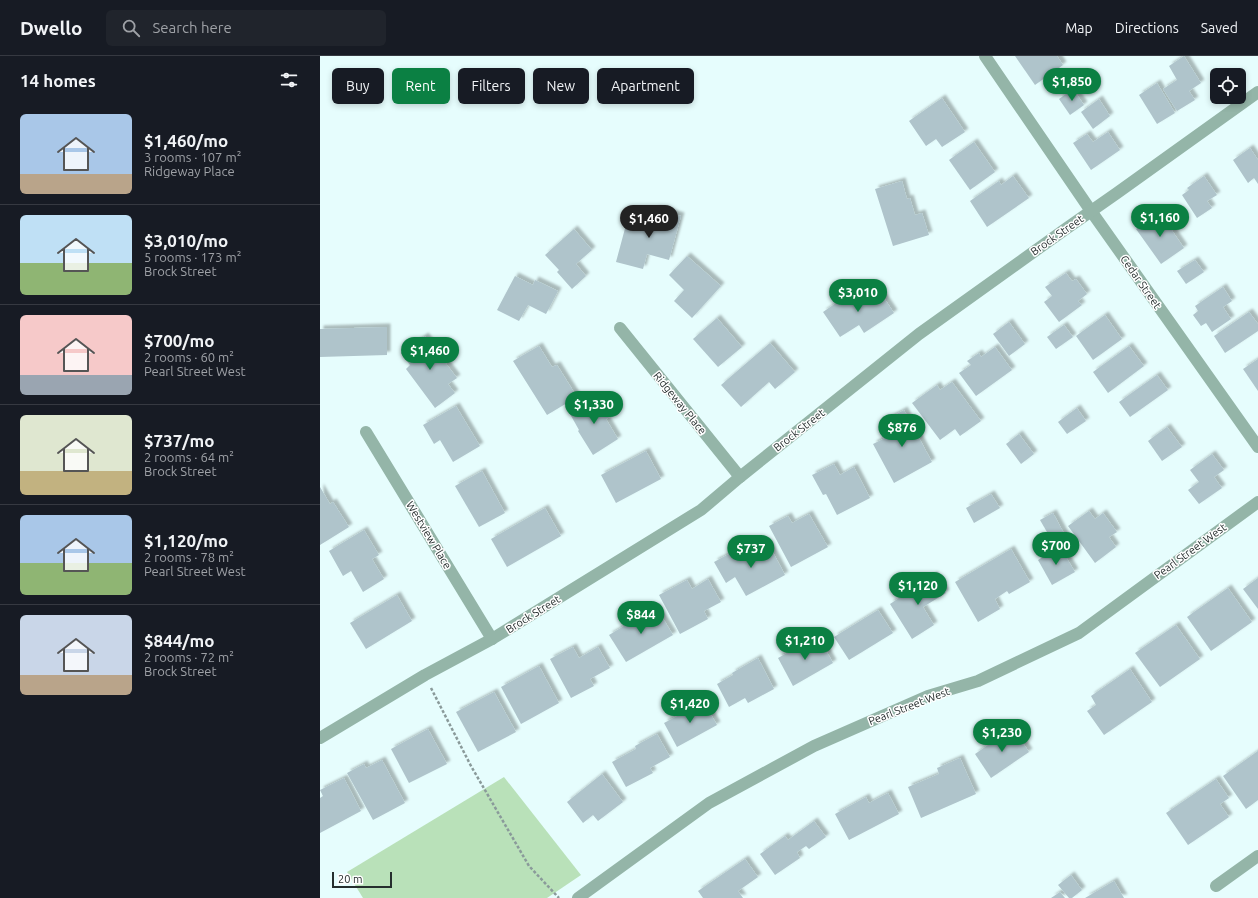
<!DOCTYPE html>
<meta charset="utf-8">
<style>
:root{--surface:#171b24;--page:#20242c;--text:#f1f3f6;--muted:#9ea1a6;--line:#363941;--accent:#0b8043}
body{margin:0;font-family:Ubuntu,sans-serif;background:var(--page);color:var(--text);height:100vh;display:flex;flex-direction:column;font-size:15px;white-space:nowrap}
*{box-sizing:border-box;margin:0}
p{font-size:13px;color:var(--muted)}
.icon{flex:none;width:22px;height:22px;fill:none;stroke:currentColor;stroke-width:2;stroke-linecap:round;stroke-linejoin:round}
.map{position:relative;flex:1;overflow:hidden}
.details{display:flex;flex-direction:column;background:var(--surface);width:320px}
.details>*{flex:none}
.top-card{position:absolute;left:12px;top:12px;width:380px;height:36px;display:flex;gap:8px}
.fabs{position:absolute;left:890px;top:12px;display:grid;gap:8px}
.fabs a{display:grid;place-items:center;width:36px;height:36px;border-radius:6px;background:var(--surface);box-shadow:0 2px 6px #0003;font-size:20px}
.scale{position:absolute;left:12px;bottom:10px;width:60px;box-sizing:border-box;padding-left:4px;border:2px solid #262e2e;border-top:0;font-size:11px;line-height:14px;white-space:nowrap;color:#262e2e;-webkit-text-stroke:3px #fff;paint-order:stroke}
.price{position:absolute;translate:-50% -34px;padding:0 9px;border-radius:14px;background:var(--accent);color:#fff;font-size:13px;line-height:26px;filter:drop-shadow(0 1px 2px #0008)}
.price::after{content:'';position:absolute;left:50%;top:24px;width:12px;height:9px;margin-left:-6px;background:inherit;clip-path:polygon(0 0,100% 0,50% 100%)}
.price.on{background:#222;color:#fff}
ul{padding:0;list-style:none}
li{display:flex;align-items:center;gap:12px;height:100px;padding:0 20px}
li+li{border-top:1px solid var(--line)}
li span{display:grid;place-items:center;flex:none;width:112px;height:80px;border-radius:6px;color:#555}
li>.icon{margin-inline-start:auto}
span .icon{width:48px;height:48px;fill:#fffc;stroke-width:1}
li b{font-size:17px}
h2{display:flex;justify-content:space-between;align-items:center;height:48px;padding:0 20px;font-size:17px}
.chip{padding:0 14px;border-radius:6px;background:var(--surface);box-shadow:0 2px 6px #0003;font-size:14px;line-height:36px}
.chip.on{background:var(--accent);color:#fff}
header{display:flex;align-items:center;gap:24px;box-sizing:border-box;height:56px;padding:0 20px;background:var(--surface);border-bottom:1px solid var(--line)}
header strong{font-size:19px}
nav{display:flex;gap:22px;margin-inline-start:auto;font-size:14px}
.search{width:280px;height:36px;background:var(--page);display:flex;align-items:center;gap:10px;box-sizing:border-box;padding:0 14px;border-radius:6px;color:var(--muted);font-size:15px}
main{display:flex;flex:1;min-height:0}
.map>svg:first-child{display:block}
.green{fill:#b9e1b9}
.building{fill:#afc4cb;filter:url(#shadow)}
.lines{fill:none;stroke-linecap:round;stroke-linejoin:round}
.path{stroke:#8a9a9a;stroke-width:2.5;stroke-dasharray:3 2;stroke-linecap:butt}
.minor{stroke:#94b5a8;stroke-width:12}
.labels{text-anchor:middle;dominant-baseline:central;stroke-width:3;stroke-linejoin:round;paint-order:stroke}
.street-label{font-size:11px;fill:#262e2e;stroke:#fff}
</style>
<header>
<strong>Dwello</strong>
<div class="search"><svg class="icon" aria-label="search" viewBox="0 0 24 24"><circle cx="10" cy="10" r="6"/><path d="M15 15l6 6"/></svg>Search here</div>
<nav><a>Map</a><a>Directions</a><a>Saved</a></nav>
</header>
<main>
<section class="details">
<h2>14 homes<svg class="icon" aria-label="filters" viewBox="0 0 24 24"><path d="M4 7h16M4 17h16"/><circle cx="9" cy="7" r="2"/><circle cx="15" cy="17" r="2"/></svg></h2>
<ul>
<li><span style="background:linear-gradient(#a9c7e8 75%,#b9a48a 0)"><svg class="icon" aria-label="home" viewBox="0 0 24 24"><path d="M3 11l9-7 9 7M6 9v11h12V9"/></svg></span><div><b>$1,460/mo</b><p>3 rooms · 107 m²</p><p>Ridgeway Place</p></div></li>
<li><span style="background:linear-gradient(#bfe0f5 60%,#8fb573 0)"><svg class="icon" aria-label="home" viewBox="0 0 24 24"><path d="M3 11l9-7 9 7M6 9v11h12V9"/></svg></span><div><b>$3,010/mo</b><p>5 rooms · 173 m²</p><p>Brock Street</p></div></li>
<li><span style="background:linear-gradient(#f6c9c9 75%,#9aa5b1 0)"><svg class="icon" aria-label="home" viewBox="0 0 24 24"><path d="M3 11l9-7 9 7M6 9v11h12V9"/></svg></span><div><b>$700/mo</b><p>2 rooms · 60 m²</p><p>Pearl Street West</p></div></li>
<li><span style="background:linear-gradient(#dfe7d0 70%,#c2b280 0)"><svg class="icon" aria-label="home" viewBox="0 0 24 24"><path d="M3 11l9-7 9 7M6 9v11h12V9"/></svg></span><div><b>$737/mo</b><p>2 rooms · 64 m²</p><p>Brock Street</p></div></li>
<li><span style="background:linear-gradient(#a9c7e8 60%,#8fb573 0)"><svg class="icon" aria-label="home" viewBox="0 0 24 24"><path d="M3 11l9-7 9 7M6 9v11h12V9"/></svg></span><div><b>$1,120/mo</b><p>2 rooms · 78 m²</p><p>Pearl Street West</p></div></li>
<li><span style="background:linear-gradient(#c9d6e8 75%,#b9a48a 0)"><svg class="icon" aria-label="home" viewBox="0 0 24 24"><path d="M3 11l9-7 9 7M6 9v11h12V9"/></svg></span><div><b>$844/mo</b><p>2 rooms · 72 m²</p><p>Brock Street</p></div></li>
</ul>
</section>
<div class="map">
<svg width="938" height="842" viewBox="0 0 938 842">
<defs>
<filter id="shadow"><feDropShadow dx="3.5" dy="-3.5" stdDeviation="1" flood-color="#0004"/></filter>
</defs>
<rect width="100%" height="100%" fill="#e6fdfd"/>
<polygon class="green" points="184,721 261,819 227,842 43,842 27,816"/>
<g class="building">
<polygon points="695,0 737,0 743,9 715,29"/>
<polygon points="864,0 881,27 869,35 875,44 857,55 843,33 857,24 849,10"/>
<polygon points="837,27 855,57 837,68 819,39"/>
<polygon points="753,33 764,49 750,59 739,43"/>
<polygon points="622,42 645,76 622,91 616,83 606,90 589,65"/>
<polygon points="779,43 790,60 773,73 761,56"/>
<polygon points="788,76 800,94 771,114 753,87 767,78 773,86"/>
<polygon points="654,86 675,116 650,134 629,104"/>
<polygon points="930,92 938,104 938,128 934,122 928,127 913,104"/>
<polygon points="693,120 709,142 667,171 650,145 679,125 681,129"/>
<polygon points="884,120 897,139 887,145 892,152 877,162 862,139 869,134 867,132"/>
<polygon points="582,125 587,143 590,142 595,159 602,157 609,179 573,190 555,133"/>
<polygon points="336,153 361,160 349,204 327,198 323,213 296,206 307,165 322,169 323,162 333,165"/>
<polygon points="840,157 864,192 841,208 816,173"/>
<polygon points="254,173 272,194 256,208 266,220 252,233 237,216 239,214 225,199"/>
<polygon points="367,200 401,230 372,262 354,245 364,234 349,219"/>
<polygon points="875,204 884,216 866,228 857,215"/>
<polygon points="746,217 752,225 756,223 767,238 758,245 762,249 739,266 724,246 732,240 725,231"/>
<polygon points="195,220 213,229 215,224 238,235 226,258 208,249 199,265 177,254"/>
<polygon points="903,231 912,245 903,251 911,263 892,276 886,267 881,270 873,259 878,255 875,250"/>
<polygon points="551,232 557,242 562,239 574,257 544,277 539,269 520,281 503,256 525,241 529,247"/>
<polygon points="929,256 938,268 938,275 905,297 894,280"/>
<polygon points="785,259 802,283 773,304 756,280"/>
<polygon points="397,262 422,291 398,311 373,283"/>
<polygon points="689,266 705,288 689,300 673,278"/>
<polygon points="744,269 753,281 736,293 727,281"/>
<polygon points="67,271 67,299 0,301 0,273"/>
<polygon points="105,280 137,322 128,328 135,337 115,352 86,313 90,309 81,297"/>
<polygon points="450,287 475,316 455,333 449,326 421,351 401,329"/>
<polygon points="219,290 232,311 237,309 257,341 227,359 193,305"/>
<polygon points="809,290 824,310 788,337 773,316"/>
<polygon points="675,291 692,314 656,340 639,317 651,309 647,305 659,297 661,301"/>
<polygon points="938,303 938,335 923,313"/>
<polygon points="837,319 848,334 810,361 799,346"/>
<polygon points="632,326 661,365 640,380 635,373 620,384 592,347 617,329 620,334"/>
<polygon points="279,340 291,360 286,363 298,383 273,399 258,375 259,374 250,358"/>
<polygon points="136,350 160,390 133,406 120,384 114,388 103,369"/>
<polygon points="757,352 766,365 747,378 738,366"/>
<polygon points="584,354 612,406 574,427 553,388 571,379 564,365"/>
<polygon points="847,371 862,391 842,405 828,385"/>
<polygon points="699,378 714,398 701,408 686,388"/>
<polygon points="326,395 341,423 296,447 281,419"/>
<polygon points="892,398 904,414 894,421 902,432 879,448 868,434 879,426 870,414"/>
<polygon points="514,408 520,419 534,411 550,442 517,459 506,438 503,439 492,419"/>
<polygon points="162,415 185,457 159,471 135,430"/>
<polygon points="0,431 10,448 13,446 29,471 0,489"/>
<polygon points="671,438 680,452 654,467 646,452"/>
<polygon points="225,452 241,480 187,511 171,483"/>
<polygon points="769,455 775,463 783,457 797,476 789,481 796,491 775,507 748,470"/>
<polygon points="733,457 747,483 735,490 720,464"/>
<polygon points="489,458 508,491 471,511 449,470 468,460 472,467"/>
<polygon points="44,474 59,499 52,503 64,523 43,536 31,515 23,520 9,495"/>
<polygon points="448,487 465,519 426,540 415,521 406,527 394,506 420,492 424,500"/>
<polygon points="740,491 755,516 732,529 718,504"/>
<polygon points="691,493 710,526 689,538 687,535 675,543 680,553 658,566 635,526"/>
<polygon points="614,519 626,537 603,551 614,569 592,583 570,548"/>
<polygon points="938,522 938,553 923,533"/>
<polygon points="388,523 401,546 384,555 388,563 360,578 339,539 367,524 372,533"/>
<polygon points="908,532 932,566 891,595 867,561"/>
<polygon points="77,539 92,565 46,593 30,567"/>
<polygon points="336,551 353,579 306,606 289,579"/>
<polygon points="558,554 573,577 529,604 514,581"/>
<polygon points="856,569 880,603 840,631 815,597"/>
<polygon points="498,580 513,607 473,630 458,602"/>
<polygon points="253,591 259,602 278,591 290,612 270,623 274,630 251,642 230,603"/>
<polygon points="438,602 454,633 428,647 425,642 409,651 397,628 413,619 412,617"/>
<polygon points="219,610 239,647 201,668 181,631"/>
<polygon points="810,613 832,646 784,679 767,655 776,649 771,640"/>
<polygon points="174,636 196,676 158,696 136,656"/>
<polygon points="384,646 397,669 357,691 344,667"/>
<polygon points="693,672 709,696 671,722 655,698"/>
<polygon points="108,673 127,708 89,727 71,693"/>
<polygon points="337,678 350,701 330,712 333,717 306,731 292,706 316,693 315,690"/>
<polygon points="938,695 938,744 926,753 903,720"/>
<polygon points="640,702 656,738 601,762 588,731 619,718 617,712"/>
<polygon points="62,704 85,747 53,764 27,717 44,708 46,712"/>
<polygon points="282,718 303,746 278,765 273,759 263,767 247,746"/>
<polygon points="24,722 41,755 0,777 0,742 3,740 0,734"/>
<polygon points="896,723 909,742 900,748 909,761 868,789 846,757"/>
<polygon points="568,737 579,758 529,784 515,758 546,741 549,747"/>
<polygon points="494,765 506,781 489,793 486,790 477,796 480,802 455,819 440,798 465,780 468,784"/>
<polygon points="425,803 438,821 418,835 423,842 383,842 378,835"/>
<polygon points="751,819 762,834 752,842 749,842 738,829"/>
<polygon points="794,825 804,842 765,842"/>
<polygon points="740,836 745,842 731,842"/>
</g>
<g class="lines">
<polyline class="path" points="111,632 151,710 209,810 239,842"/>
<g class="minor">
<polyline points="665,0 771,155 938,391"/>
<polyline points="300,272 420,421"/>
<polyline points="46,376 172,583"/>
<polyline points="0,682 105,619 172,583 381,454 420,421 599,278 747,172 797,137 938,36"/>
<polyline points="896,830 938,800"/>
<polyline points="258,842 389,747 494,690 608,640 658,625 759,577 938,446"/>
</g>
</g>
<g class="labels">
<g class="street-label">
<text transform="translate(737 179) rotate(-35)">Brock Street</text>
<text transform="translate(821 226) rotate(55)">Cedar Street</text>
<text transform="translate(360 347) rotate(51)">Ridgeway Place</text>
<text transform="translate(479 374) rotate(-38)">Brock Street</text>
<text transform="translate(109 479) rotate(59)">Westview Place</text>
<text transform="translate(870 495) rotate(-36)">Pearl Street West</text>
<text transform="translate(213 558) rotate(-32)">Brock Street</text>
<text transform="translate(589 650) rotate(-21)">Pearl Street West</text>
</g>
</g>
</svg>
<div class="fabs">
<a><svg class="icon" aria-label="locate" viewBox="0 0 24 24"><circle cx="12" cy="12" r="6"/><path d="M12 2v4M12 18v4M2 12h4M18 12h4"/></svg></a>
</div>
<div class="scale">20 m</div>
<b class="price" style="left:752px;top:46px">$1,850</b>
<b class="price" style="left:840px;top:182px">$1,160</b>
<b class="price on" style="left:329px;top:183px">$1,460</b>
<b class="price" style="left:538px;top:257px">$3,010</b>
<b class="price" style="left:110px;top:315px">$1,460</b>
<b class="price" style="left:274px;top:369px">$1,330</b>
<b class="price" style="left:582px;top:392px">$876</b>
<b class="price" style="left:736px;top:510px">$700</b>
<b class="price" style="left:431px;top:513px">$737</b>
<b class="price" style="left:598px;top:550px">$1,120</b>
<b class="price" style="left:321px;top:579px">$844</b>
<b class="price" style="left:485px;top:605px">$1,210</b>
<b class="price" style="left:370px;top:668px">$1,420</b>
<b class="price" style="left:682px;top:697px">$1,230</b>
<div class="top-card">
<a class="chip">Buy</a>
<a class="chip on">Rent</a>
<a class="chip">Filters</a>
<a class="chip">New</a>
<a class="chip">Apartment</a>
</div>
</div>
</main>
